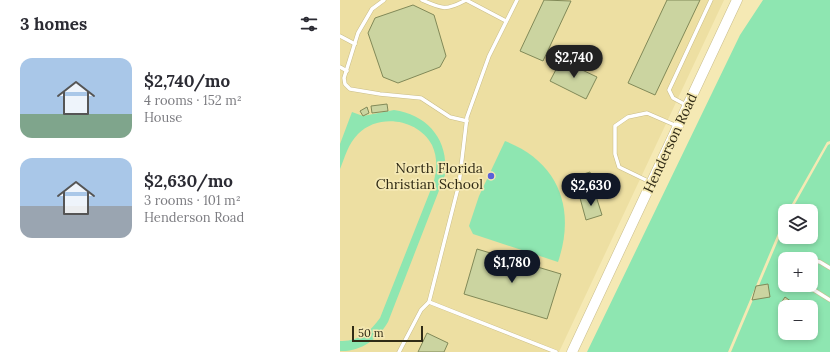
<!DOCTYPE html>
<meta charset="utf-8">
<style>
:root{--surface:#fff;--page:#f2f2f3;--text:#2b2b33;--muted:#7c7c81;--accent:#111827}
body{margin:0;font-family:Lora,serif;background:var(--page);color:var(--text);height:100vh;display:flex;flex-direction:column;font-size:15px;white-space:nowrap}
*{box-sizing:border-box;margin:0}
p{font-size:13px;color:var(--muted)}
.icon{flex:none;width:22px;height:22px;fill:none;stroke:currentColor;stroke-width:2;stroke-linecap:round;stroke-linejoin:round}
.map{position:relative;flex:1;overflow:hidden}
.sheet{display:flex;flex-direction:column;background:var(--surface);width:340px}
.sheet>*{flex:none}
.buttons{position:absolute;left:438px;top:204px;display:grid;gap:8px}
.buttons a{display:grid;place-items:center;width:40px;height:40px;border-radius:8px;background:var(--surface);box-shadow:0 2px 6px #0003;font-size:20px}
.scale{position:absolute;left:12px;bottom:10px;width:71px;box-sizing:border-box;padding-left:4px;border:2px solid #302b16;border-top:0;font-size:11px;line-height:14px;white-space:nowrap;color:#302b16;-webkit-text-stroke:3px #f5e9b4;paint-order:stroke}
.price{position:absolute;translate:-50% -34px;padding:0 9px;border-radius:14px;background:var(--accent);color:#fff;font-size:13px;line-height:26px;filter:drop-shadow(0 1px 2px #0008)}
.price::after{content:'';position:absolute;left:50%;top:24px;width:12px;height:9px;margin-left:-6px;background:inherit;clip-path:polygon(0 0,100% 0,50% 100%)}
.price.active{background:#222;color:#fff}
ul{padding:0;list-style:none}
li{display:flex;align-items:center;gap:12px;height:100px;padding:0 20px}
li span{display:grid;place-items:center;flex:none;width:112px;height:80px;border-radius:12px;color:#555}
li>.icon{margin-inline-start:auto}
span .icon{width:48px;height:48px;fill:#fffc;stroke-width:1}
li b{font-size:17px}
h2{display:flex;justify-content:space-between;align-items:center;height:48px;padding:0 20px;font-size:17px}
main{display:flex;flex:1;min-height:0}
.map>svg:first-child{display:block}
.built{fill:#eddfa2}
.green{fill:#8ee6b1;fill-rule:evenodd}
.building{fill:#cbd4a0;stroke:#818958}
.lines{fill:none;stroke-linecap:round;stroke-linejoin:round}
.lane-casing{stroke:#c9bd89;stroke-width:4.5}
.secondary-casing{stroke:#c9bd89;stroke-width:11}
.lane{stroke:#fff;stroke-width:3.5}
.secondary{stroke:#fff;stroke-width:10}
.poi-dot{fill:#5a61d8;stroke:#f5e9b4;stroke-width:1.5}
.labels{text-anchor:middle;dominant-baseline:central;stroke-width:3.5;stroke-linejoin:round;paint-order:stroke}
.street-label{font-size:14px;fill:#302b16;stroke:#f5e9b4}
.poi-label{font-size:14px;fill:#302b16;stroke:#f5e9b4;text-anchor:end}
</style>
<main>
<section class="sheet">
<h2>3 homes<svg class="icon" aria-label="filters" viewBox="0 0 24 24"><path d="M4 7h16M4 17h16"/><circle cx="9" cy="7" r="2"/><circle cx="15" cy="17" r="2"/></svg></h2>
<ul>
<li><span style="background:linear-gradient(#a9c7e8 70%,#7fa58c 0)"><svg class="icon" aria-label="home" viewBox="0 0 24 24"><path d="M3 11l9-7 9 7M6 9v11h12V9"/></svg></span><div><b>$2,740/mo</b><p>4 rooms · 152 m²</p><p>House</p></div></li>
<li><span style="background:linear-gradient(#a9c7e8 60%,#9aa5b1 0)"><svg class="icon" aria-label="home" viewBox="0 0 24 24"><path d="M3 11l9-7 9 7M6 9v11h12V9"/></svg></span><div><b>$2,630/mo</b><p>3 rooms · 101 m²</p><p>Henderson Road</p></div></li>
</ul>
</section>
<div class="map">
<svg width="490" height="352" viewBox="0 0 490 352">
<rect width="100%" height="100%" fill="#f5e9b4"/>
<polygon class="built" points="0,0 384,0 219,352 0,352"/>
<g class="green">
<polygon points="423,0 490,0 490,141 487,142 448,211 445,211 445,217 388,352 247,352 400,35"/>
<path d="M 54,110 C 88,115 109,140 105,175 L 48,322 C 38,339 21,352 0,351 L 0,341 C 18,342 30,332 40,318 L 93,184 C 97,171 98,158 92,145 C 78,119 39,113 18,134 C 8,144 5,157 0,169 L 0,144 L 12,112 L 23,116 Z"/>
<path d="M 165,141 C 219,162 236,209 218,262 L 133,234 L 129,226 L 139,196 Z"/>
<path d="M 490,144 L 490,352 L 391,352 L 445,224 L 445,237 L 471,237 L 471,211 L 451,211 L 488,145 ZM 445,259 L 471,259 L 471,285 L 445,285 ZM 445,307 L 471,307 L 471,333 L 445,333 Z"/>
</g>
<g class="building">
<polygon points="204,0 231,1 203,61 180,51"/>
<polygon points="327,0 360,0 315,95 288,83"/>
<polygon points="73,5 94,15 106,56 100,67 58,83 43,77 28,33 35,18"/>
<polygon points="221,60 257,77 246,99 210,81"/>
<polygon points="47,104 48,111 32,113 31,106"/>
<polygon points="27,107 29,113 23,116 20,111"/>
<polygon points="250,172 255,191 239,196 234,177"/>
<polygon points="255,193 262,215 246,220 240,198"/>
<polygon points="137,249 221,274 207,319 124,294"/>
<polygon points="428,284 430,297 412,300 416,286"/>
<polygon points="445,297 459,307 445,307 445,311 439,306"/>
<polygon points="87,333 108,343 104,352 78,352"/>
</g>
<g class="lines">
<g class="lane-casing">
<g id="lane">
<polyline points="44,0 32,9 18,33 4,78 5,84 10,89 40,94 81,98 110,117 127,121"/>
<path d="M 82,0 C 102,9 106,11 126,0 L 166,21"/>
<polyline points="177,0 149,56 127,117 119,184 89,302 216,352"/>
<polyline points="0,36 15,44"/>
<polyline points="0,67 7,71"/>
<polyline points="346,105 333,98 329,90 371,0"/>
<polyline points="310,182 279,167 275,154 275,126 288,117 307,113 337,126"/>
<polyline points="471,260 480,262 490,268"/>
<polyline points="466,285 490,300"/>
<polyline points="59,352 81,310 89,302"/>
</g>
</g>
<g class="secondary-casing">
<polyline id="secondary" points="232,352 397,0"/>
</g>
<use href="#lane" class="lane"/>
<use href="#secondary" class="secondary"/>
</g>
<circle class="poi-dot" cx="151" cy="176" r="4"/>
<g class="labels">
<g class="street-label">
<text transform="translate(330 143) rotate(-65)">Henderson Road</text>
</g>
<g class="poi-label">
<text x="143" y="168">North Florida<tspan x="143" dy="16">Christian School</tspan></text>
</g>
</g>
</svg>
<div class="buttons">
<a><svg class="icon" aria-label="layers" viewBox="0 0 24 24"><path d="M12 4l9 5-9 5-9-5zM3 14l9 5 9-5"/></svg></a>
<a>+</a>
<a>−</a>
</div>
<div class="scale">50 m</div>
<b class="price active" style="left:234px;top:79px">$2,740</b>
<b class="price" style="left:251px;top:207px">$2,630</b>
<b class="price" style="left:172px;top:284px">$1,780</b>
</div>
</main>
